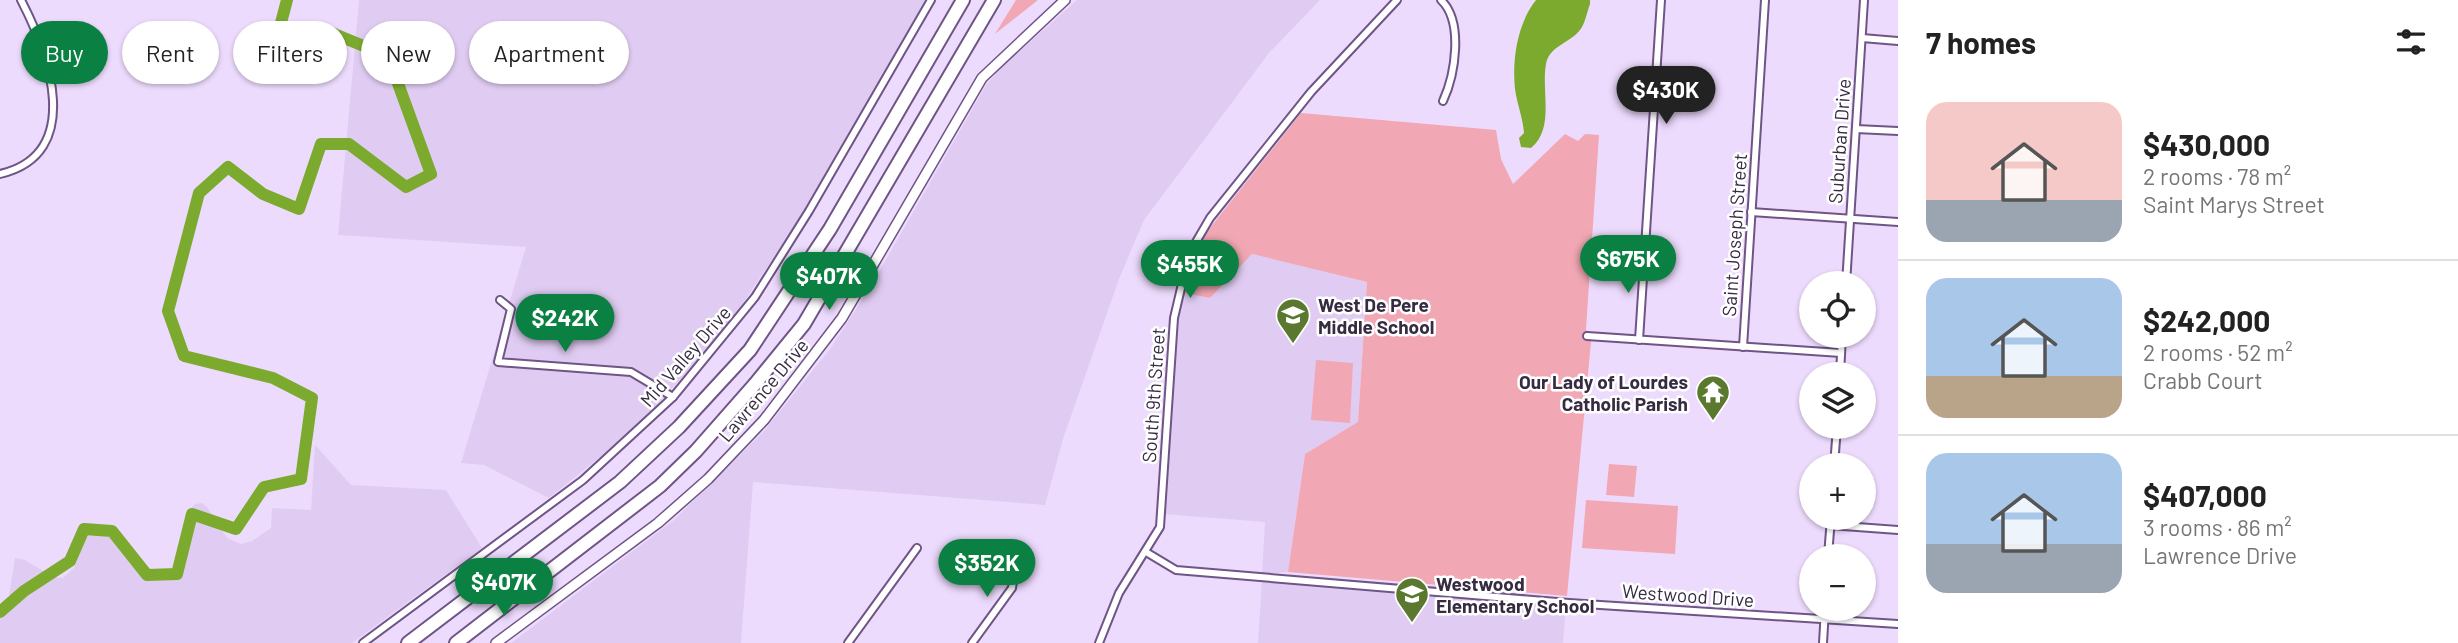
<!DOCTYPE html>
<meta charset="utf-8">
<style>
:root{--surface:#fff;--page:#f6f6f6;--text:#222;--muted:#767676;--line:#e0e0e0;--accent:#0b8043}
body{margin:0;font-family:Barlow,sans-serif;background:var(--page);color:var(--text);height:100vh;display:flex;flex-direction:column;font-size:26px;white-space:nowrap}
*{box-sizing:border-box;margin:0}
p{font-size:23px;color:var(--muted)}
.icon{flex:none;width:38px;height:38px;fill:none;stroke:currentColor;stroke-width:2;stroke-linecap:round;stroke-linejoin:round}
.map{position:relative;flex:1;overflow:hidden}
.sheet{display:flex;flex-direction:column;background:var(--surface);width:560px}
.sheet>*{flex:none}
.hud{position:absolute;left:21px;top:21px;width:665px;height:63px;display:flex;gap:14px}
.fabs{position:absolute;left:1799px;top:271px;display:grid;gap:14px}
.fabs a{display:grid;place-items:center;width:77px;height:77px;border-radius:50%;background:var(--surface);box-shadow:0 2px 5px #0004;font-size:35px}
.price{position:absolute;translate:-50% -60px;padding:0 16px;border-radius:24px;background:var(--accent);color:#fff;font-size:23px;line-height:46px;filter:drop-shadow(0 2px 4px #0008)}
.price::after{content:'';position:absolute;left:50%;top:42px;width:21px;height:16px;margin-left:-10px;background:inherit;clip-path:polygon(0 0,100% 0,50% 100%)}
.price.current{background:#222;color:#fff}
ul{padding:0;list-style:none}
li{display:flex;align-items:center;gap:21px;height:175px;padding:0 28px}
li+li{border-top:2px solid var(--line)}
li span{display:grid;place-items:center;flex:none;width:196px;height:140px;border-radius:21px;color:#555}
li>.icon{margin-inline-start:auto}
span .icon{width:84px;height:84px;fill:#fffc;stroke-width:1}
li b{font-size:30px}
h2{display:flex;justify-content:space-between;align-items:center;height:84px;padding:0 28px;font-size:30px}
.pill{padding:0 24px;border-radius:32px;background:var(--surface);box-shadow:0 2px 5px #0004;font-size:24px;line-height:63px}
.pill.current{background:var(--accent);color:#fff}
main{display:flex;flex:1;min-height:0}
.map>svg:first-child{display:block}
.built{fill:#e0ccf2}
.green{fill:#f1a8b4}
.water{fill:#7baa2f}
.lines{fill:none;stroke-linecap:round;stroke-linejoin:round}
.river{stroke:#7baa2f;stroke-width:12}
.minor-casing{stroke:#6f5486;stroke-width:10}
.secondary-casing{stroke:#6f5486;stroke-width:12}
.motorway-casing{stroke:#6f5486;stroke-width:16}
.minor{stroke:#fff;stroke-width:6}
.secondary{stroke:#fff;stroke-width:9}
.motorway{stroke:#fff;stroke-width:12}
.labels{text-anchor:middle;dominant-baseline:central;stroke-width:5;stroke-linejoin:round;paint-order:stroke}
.street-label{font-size:19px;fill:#362b41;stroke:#fff}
.poi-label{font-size:19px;font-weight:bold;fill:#362b41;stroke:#fff;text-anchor:start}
</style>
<main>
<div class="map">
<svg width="1898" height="643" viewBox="0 0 1898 643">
<rect width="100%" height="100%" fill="#eddbfd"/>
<g class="built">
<polygon points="359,0 927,0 794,227 725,330 653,409 610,449 549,498 484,465 461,463 526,247 338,235"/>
<polygon points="1077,0 1320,0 1269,53 1144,220 1119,279 1063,439 1045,505 753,482 741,643 511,643 674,520 764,431 830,349 868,291 986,85 1004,65"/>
<polygon points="1252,254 1367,282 1358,423 1305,454 1288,572 1262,574 1265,522 1163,514 1179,292 1210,298"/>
<polygon points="315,445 351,485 446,490 482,548 352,643 0,643 0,618 7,609 15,558 25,560 53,577 63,578 74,568 86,537 104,533 111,536 135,568 148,579 175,577 186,564 191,508 195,504 202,503 207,507 227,538 241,544 252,541 271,528 272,508 311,510"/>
<polygon points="1262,579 1566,605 1563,643 1258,643"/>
</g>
<g class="green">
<polygon points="1016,0 1038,0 995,34"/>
<polygon points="1301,113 1496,130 1501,159 1513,184 1565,134 1578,141 1585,134 1599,135 1586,329 1591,342 1567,596 1288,572 1305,454 1358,422 1367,282 1252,254 1210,298 1179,292 1198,243"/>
<polygon points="1316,360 1353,363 1350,423 1311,420"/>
<polygon points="1609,464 1637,466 1634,497 1606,495"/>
<polygon points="1586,500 1678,506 1675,554 1582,548"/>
</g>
<path class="water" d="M 1536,0 L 1590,0 L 1590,4 C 1587,12 1585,24 1580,30 C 1570,43 1549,46 1546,64 C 1541,91 1555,128 1531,148 L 1521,147 L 1519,138 L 1524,133 C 1523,118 1517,104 1515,89 C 1512,60 1517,24 1536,0 Z"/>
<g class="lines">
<polyline class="river" points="0,612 24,591 70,561 84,529 112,531 147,575 177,574 192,514 236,529 264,487 301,479 312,398 273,378 184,356 168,311 199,193 228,167 263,194 299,209 321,144 349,144 406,187 431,174 388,56 327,31 303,49 278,34 287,0"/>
<g class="minor-casing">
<g id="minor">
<path d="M 1441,0 C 1464,22 1455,75 1443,101"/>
<polyline points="1862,38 1898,41"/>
<polyline points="1856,129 1898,131"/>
<path d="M 0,174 C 86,154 48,52 21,0"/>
<polyline points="1751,212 1898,222"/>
<polyline points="1846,284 1864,0"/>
<polyline points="500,300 511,309 498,362 631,372 673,397"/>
<polyline points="1587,336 1841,353"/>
<polyline points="1639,340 1661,0"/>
<polyline points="1743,347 1765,0"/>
<polyline points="1840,374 1842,336"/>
<polyline points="1834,466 1837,427"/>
<polyline points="1830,525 1898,530"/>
<polyline points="1146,552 1176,570 1569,603 1898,624"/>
<polyline points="1828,556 1831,518"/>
<polyline points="363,643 583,480 673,397 755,297 809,211 931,0"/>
<polyline points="848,643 917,548"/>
<polyline points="972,643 1012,588 1016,559"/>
<polyline points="1099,643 1119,593 1160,527 1174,318 1189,254 1210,218 1311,92 1397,0"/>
<polyline points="1823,643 1825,609"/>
</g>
</g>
<g class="secondary-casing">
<polyline id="secondary" points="496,643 658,523 708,479 764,420 842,318 982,78 1065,0"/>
</g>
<g class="motorway-casing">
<g id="motorway">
<polyline points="408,643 620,482 679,427 750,350 830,229 963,0"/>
<polyline points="456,643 660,486 696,451 755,384 804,324 994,0"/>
</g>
</g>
<use href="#minor" class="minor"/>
<use href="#secondary" class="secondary"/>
<use href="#motorway" class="motorway"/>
</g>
<defs>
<g id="school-pin" transform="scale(1.75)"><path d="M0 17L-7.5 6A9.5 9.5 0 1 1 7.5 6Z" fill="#5a782e" stroke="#fff"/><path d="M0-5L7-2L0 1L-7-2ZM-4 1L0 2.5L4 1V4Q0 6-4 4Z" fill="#fff"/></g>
<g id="temple-pin" transform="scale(1.75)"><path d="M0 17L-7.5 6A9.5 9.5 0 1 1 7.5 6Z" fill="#5a782e" stroke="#fff"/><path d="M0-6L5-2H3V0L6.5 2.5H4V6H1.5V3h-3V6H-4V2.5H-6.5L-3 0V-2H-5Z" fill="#fff"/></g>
</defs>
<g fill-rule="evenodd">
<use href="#school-pin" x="1293" y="315"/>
<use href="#temple-pin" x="1713" y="392"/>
<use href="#school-pin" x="1412" y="594"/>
</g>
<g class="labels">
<g class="street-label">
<text transform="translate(1839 141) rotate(-86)">Suburban Drive</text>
<text transform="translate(1734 235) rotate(-86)">Saint Joseph Street</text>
<text transform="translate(685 356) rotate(-49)">Mid Valley Drive</text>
<text transform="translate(763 390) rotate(-50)">Lawrence Drive</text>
<text transform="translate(1153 395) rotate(-86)">South 9th Street</text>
<text transform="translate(1688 595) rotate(4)">Westwood Drive</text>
</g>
<g class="poi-label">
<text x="1318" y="304">West De Pere<tspan x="1318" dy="22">Middle School</tspan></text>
<text x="1688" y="381" text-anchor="end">Our Lady of Lourdes<tspan x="1688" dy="22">Catholic Parish</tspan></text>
<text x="1436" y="583">Westwood<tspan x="1436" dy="22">Elementary School</tspan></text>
</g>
</g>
</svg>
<div class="fabs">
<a><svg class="icon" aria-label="locate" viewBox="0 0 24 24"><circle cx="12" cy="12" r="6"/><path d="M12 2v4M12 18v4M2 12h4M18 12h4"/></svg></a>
<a><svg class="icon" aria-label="layers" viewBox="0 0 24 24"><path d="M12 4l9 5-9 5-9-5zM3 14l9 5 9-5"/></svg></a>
<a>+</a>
<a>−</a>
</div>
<b class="price current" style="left:1666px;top:126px">$430K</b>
<b class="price" style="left:1628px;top:295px">$675K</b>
<b class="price" style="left:1190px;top:300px">$455K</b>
<b class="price" style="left:829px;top:312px">$407K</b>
<b class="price" style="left:565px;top:354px">$242K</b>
<b class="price" style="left:987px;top:599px">$352K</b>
<b class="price" style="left:504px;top:618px">$407K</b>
<div class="hud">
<a class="pill current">Buy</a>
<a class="pill">Rent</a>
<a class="pill">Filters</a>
<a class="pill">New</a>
<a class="pill">Apartment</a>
</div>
</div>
<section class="sheet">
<h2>7 homes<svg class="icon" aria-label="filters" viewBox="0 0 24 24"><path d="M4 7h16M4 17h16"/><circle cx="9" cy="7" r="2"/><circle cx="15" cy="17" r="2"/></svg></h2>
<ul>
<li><span style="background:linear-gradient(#f6c9c9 70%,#9aa5b1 0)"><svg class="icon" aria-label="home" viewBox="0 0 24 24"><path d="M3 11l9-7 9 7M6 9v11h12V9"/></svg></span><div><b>$430,000</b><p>2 rooms · 78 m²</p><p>Saint Marys Street</p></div></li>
<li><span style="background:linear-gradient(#a9c7e8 70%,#b9a48a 0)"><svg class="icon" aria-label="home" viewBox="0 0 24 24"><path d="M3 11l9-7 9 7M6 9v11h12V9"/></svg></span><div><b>$242,000</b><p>2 rooms · 52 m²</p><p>Crabb Court</p></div></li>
<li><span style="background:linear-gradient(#a9c7e8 65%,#9aa5b1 0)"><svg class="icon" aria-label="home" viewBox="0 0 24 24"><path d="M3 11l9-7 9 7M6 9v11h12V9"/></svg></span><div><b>$407,000</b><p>3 rooms · 86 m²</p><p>Lawrence Drive</p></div></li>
</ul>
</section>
</main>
